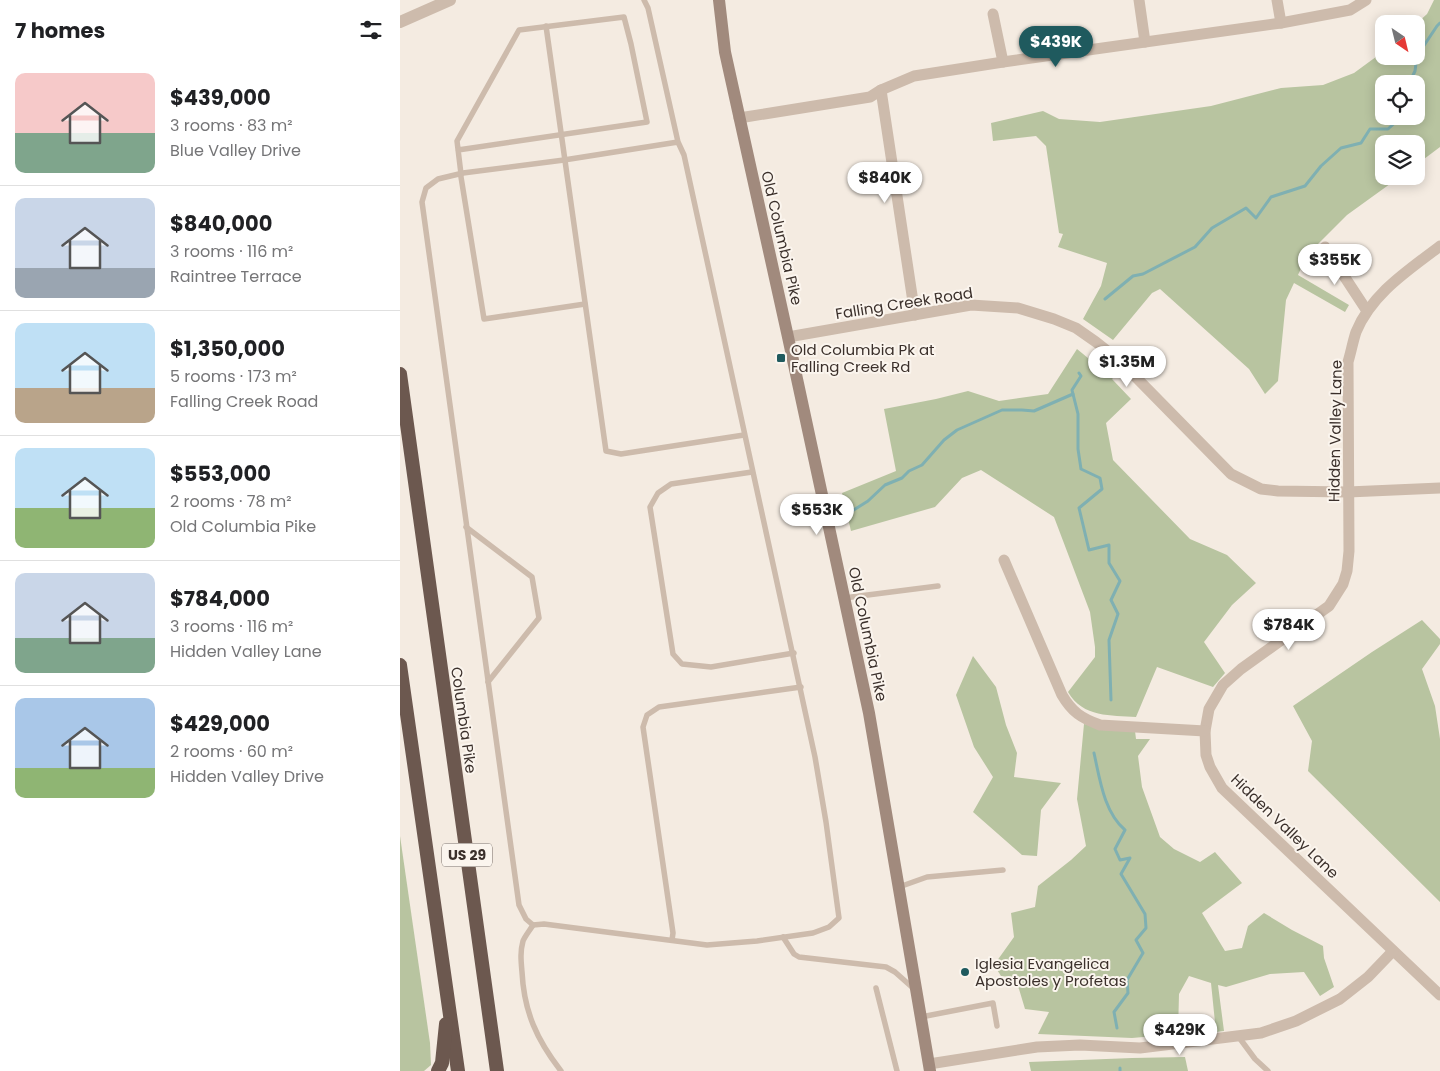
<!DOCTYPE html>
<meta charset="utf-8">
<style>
:root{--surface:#fff;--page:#f2f2f2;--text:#202124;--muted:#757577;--line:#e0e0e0;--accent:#1f5a5e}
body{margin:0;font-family:Poppins,sans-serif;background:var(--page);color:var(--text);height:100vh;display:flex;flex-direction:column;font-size:19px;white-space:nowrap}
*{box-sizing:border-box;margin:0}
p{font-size:16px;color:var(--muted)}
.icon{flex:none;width:28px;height:28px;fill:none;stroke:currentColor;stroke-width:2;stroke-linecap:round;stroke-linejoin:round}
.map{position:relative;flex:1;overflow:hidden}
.sheet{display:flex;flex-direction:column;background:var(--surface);width:400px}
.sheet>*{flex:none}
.needle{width:32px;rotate:145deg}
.tools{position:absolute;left:975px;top:15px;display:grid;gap:10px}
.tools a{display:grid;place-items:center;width:50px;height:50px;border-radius:10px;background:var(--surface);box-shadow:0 2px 12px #0003;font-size:25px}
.price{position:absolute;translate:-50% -42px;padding:0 11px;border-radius:18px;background:#fff;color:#222;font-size:16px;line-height:32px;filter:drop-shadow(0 1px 2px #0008)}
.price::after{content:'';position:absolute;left:50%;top:30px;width:15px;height:11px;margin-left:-8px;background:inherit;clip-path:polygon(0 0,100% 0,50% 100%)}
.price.active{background:var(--accent);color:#fff}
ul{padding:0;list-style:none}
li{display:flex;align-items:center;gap:15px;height:125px;padding:0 15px}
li+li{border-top:1px solid var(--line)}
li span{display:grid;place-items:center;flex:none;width:140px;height:100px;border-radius:10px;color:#555}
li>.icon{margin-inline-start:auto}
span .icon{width:60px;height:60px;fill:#fffc;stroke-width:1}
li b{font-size:21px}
h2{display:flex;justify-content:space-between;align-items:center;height:60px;padding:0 15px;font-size:21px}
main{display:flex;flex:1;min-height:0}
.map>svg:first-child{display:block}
.green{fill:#b8c4a0;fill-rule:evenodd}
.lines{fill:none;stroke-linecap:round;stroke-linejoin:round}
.stream{stroke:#7fb0b2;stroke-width:3}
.service{stroke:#cdbbac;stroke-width:5.5}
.minor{stroke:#cdbbac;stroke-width:11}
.tertiary{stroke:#cdbbac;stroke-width:12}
.secondary{stroke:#a18a7d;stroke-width:12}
.trunk{stroke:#6c584f;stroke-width:14}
.poi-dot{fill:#1f5a5e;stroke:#fbf5ee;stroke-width:2}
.labels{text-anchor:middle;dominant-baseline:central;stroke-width:4;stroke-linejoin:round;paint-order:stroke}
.shield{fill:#fbf5ee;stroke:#756b66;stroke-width:1}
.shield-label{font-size:14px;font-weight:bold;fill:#3b302b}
.street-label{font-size:15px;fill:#3b302b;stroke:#fbf5ee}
.poi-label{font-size:15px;fill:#3b302b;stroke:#fbf5ee;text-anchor:start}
</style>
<main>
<section class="sheet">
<h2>7 homes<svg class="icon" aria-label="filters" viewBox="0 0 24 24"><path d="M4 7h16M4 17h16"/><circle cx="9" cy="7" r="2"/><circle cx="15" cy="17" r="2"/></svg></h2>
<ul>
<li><span style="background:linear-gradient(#f6c9c9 60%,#7fa58c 0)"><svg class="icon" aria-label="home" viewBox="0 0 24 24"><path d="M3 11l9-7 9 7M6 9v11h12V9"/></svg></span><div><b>$439,000</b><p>3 rooms · 83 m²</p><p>Blue Valley Drive</p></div></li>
<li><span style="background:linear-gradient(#c9d6e8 70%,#9aa5b1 0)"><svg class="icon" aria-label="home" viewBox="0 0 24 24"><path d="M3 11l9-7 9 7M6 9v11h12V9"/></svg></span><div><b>$840,000</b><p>3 rooms · 116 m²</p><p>Raintree Terrace</p></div></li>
<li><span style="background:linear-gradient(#bfe0f5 65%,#b9a48a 0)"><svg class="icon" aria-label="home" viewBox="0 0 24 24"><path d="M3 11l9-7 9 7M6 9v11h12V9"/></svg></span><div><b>$1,350,000</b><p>5 rooms · 173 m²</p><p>Falling Creek Road</p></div></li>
<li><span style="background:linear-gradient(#bfe0f5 60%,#8fb573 0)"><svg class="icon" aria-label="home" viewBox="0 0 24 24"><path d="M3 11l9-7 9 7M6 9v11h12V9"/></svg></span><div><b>$553,000</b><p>2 rooms · 78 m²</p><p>Old Columbia Pike</p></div></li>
<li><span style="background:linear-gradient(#c9d6e8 65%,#7fa58c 0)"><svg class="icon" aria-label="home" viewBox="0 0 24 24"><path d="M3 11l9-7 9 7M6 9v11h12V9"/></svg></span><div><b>$784,000</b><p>3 rooms · 116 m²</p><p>Hidden Valley Lane</p></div></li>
<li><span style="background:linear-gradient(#a9c7e8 70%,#8fb573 0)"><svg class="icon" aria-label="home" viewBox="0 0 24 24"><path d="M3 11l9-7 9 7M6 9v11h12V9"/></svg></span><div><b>$429,000</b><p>2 rooms · 60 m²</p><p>Hidden Valley Drive</p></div></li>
</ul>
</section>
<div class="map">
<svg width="1040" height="1071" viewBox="0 0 1040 1071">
<rect width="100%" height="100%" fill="#f4ebe1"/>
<g class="green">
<path d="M 1034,0 L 1040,0 L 1040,147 L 1016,165 L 1016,144 L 984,144 L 984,176 L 1001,176 L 947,215 L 907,255 L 898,275 L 949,305 L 945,312 L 894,283 L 886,300 L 878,381 L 865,394 L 849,369 L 760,289 L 752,293 L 713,340 L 683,319 L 701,286 L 707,263 L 658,247 L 663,234 L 659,233 L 646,146 L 636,136 L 593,141 L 591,123 L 643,111 L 659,119 L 700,122 L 811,106 L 881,88 L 923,85 L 954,73 L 984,51 L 984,56 L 1016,56 L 1016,24 L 1027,14 ZM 984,84 L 1016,84 L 1016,116 L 984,116 Z"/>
<path d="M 677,349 L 705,372 L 716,375 L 712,379 L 731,399 L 706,423 L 713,460 L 790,539 L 827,555 L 856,583 L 832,605 L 804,642 L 825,673 L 813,687 L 757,667 L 736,717 C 711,715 683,718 668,692 L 695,657 L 695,647 L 690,612 L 654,517 L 581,470 L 562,478 L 535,507 L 451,531 L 442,493 L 496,471 L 484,409 L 536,399 L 568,391 L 599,401 L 648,394 Z"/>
<polygon points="1022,620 1040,639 1040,644 1022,669 1035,706 1040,739 1040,902 908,771 912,741 893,706 972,652"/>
<polygon points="573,656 596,687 606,725 617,753 614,777 661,783 641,810 637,856 622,855 573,812 593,777 574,747 556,695"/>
<polygon points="684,724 735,731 736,739 750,739 738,756 742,787 760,837 774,849 800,862 815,852 842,883 802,913 825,951 842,948 848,926 864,913 892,930 923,946 924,958 934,987 920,996 904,972 870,974 826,987 818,985 824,1031 816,1032 811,983 789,976 779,994 778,1034 732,1038 638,1034 649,1012 625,1009 619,989 611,977 601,976 594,965 614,937 611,913 635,907 638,886 671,860 686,846 677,799"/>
<polygon points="0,836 30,1043 31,1065 24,1071 0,1071"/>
<polygon points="785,1057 788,1071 631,1071 629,1062 732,1058"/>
</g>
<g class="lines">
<g class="stream">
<polyline points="1009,84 1015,71 1017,56 1037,26 1040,23"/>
<polyline points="705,299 733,276 743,274 795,247 812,228 846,208 856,218 871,197 905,186 921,166 941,148 961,143 970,129 988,129 1000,118 998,116"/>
<polyline points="679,373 681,376 672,390 678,414 678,449 681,469 700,478 702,489 679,508 689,550 709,545 709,563 720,581 711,600 718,614 709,640 711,700"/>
<polyline points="452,511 468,501 485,485 502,478 509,471 522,465 544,440 557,430 602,410 622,410 634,411 673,394"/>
<path d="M 694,753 C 700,780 704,812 725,830 L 715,849 L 720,860 L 730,858 L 721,874 L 745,914 L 746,928 L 736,940 L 743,953 L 727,980 L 728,993 L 714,1012 L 717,1028"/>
<polyline points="720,1068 720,1071"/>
</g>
<g class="service">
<polyline points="244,0 248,8 278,142 284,155 415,757 426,822 439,918 429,927 413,933 357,941 307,945 144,924 133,925 126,919 119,905 22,202 26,188 38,179 63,173 164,160 278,142"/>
<polyline points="146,26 206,451 221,454 344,435"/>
<polyline points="58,150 247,122 231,44 224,17 119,30 57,141 61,174 61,177 84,319 185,304"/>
<polyline points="352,472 271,484 258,493 250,507 273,654 282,664 311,667 394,653"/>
<polyline points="66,527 132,577 139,618 88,682"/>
<polyline points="444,598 538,586"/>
<polyline points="499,887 527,877 603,870"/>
<path d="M 133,925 C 130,930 125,936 123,941 C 120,952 121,961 122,972 C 124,1012 137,1040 161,1071"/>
<polyline points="383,937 394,954 399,957 486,967 495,972 513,988"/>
<polyline points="272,940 273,933 243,727 247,715 259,707 401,687"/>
<polyline points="476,988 497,1071"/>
<polyline points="521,1017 593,1003 597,1026"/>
<polyline points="838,1036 855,1059 868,1071"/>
</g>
<g class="minor">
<polyline points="739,0 745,42"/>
<polyline points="877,0 881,23"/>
<polyline points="593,14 603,62"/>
<polyline points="481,90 515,315"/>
<polyline points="339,118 470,97 481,90 514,76 603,62 881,23 950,10 966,0"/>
<path d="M 1040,246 C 1009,270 972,293 956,332 C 953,341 951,352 948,362 L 949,551 L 947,571 L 943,584 L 929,606 L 841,669 L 823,685 L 809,709 L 805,731 L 806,755 L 810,767 L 822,788 L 1040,995"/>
<polyline points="925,247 967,311"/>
<polyline points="388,337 571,305 618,308 654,319 676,328 696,342 720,361 831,474 861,489 878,491 948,492 1040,488"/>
<path d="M 604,560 L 662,695 C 672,712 681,718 700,725 L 805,731"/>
<polyline points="529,1064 637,1047 680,1045 740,1048 861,1033 896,1021 940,999 968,977 993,951"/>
</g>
<polyline class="tertiary" points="0,22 50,0"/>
<polyline class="secondary" points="319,0 325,52 388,337 469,713 530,1071"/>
<g class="trunk">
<polyline points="0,374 97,1071"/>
<polyline points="0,665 58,1071"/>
<polyline points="38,1071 42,1063 46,1024"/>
</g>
</g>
<g class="poi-dot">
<rect x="376" y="353" width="10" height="10" rx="2.5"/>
<circle cx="565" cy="972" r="5"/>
</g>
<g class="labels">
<rect class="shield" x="42" y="843.5" width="50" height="23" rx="4"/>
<g class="shield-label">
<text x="67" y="855">US 29</text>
</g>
<g class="street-label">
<text transform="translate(382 238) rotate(77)">Old Columbia Pike</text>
<text transform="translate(504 303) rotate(-9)">Falling Creek Road</text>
<text transform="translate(935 431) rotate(-89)">Hidden Valley Lane</text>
<text transform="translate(468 634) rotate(78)">Old Columbia Pike</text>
<text transform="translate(64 720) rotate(82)">Columbia Pike</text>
<text transform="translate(885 826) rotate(44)">Hidden Valley Lane</text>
</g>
<g class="poi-label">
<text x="391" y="349">Old Columbia Pk at<tspan x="391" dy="17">Falling Creek Rd</tspan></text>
<text x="575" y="963">Iglesia Evangelica<tspan x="575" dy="17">Apostoles y Profetas</tspan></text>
</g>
</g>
</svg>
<div class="tools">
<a><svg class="needle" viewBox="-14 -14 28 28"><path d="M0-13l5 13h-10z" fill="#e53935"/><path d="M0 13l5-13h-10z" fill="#757577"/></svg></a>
<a><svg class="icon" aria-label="locate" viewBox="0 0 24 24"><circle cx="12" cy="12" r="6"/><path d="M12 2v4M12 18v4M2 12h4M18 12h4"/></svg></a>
<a><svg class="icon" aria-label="layers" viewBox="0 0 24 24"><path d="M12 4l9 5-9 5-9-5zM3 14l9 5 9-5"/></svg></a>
</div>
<b class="price active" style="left:656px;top:68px">$439K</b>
<b class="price" style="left:485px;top:204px">$840K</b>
<b class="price" style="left:935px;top:286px">$355K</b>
<b class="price" style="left:727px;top:388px">$1.35M</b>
<b class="price" style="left:417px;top:536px">$553K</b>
<b class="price" style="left:889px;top:651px">$784K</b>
<b class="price" style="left:780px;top:1056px">$429K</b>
</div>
</main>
